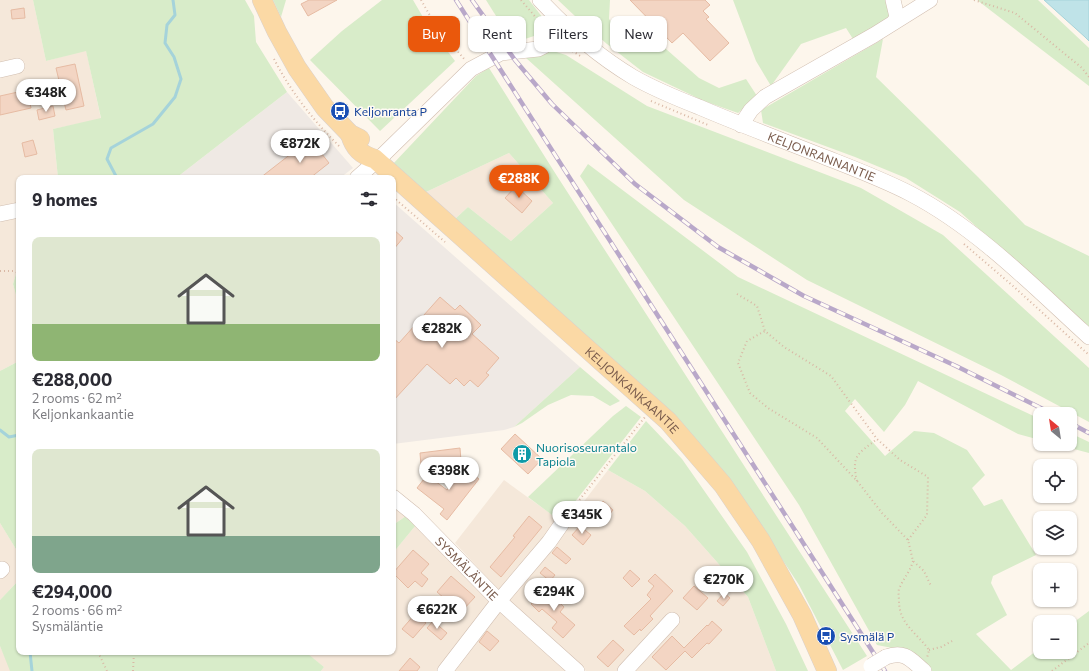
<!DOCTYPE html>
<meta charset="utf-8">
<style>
:root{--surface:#fff;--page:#f7f7f7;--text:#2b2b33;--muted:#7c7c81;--accent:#ea580c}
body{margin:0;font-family:Commissioner,sans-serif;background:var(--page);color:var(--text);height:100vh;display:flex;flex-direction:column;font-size:15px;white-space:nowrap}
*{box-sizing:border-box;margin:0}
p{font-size:13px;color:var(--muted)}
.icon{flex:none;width:22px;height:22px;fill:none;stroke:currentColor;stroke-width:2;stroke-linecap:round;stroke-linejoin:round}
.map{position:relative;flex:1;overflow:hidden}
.drawer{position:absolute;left:16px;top:175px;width:380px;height:480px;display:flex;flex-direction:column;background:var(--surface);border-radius:8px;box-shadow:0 1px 3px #0004}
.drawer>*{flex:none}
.top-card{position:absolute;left:408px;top:16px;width:380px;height:36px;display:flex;gap:8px}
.needle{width:26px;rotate:330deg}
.controls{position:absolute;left:1033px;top:407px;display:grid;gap:8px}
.controls a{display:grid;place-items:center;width:44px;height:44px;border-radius:8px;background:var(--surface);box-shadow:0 1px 3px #0004;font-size:20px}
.price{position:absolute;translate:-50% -34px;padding:0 9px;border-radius:14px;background:#fff;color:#222;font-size:13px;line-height:26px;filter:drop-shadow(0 1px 2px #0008)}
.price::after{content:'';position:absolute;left:50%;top:24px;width:12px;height:9px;margin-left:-6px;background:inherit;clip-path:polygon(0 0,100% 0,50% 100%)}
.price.current{background:var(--accent);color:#fff}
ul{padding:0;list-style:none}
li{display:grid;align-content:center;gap:8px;height:212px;padding:0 16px}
li span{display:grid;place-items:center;height:124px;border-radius:8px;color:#555}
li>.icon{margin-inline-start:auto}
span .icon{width:72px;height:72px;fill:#fffc;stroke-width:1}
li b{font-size:17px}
h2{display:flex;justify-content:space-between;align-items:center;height:48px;padding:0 16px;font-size:17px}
.pill{padding:0 14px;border-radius:8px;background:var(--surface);box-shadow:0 1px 3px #0004;font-size:14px;line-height:36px}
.pill.current{background:var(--accent);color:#fff}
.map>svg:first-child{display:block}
.residential{fill:#f5e8da}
.industrial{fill:#efe9e4}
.green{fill:#d8ecc9}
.water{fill:#bfe3e8;stroke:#a5d3da}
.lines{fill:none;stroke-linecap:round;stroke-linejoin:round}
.stream{stroke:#a5d3da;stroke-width:3}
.building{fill:#f3d5c3;stroke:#e6bba3}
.minor-casing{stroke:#d1beb0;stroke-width:16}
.major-casing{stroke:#dad1cd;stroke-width:20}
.path{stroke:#d9b8a5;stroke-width:2;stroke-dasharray:1 3;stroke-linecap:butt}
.minor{stroke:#fff;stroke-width:15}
.major{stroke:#fbd9a5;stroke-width:19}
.rail-casing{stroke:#b9a8c9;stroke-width:4.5}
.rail{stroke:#fffaf3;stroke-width:3;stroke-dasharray:9;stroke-linecap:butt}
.minor-bridge-casing{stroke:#d1beb0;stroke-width:16;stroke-linecap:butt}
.minor-bridge{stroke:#fff;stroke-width:15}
.labels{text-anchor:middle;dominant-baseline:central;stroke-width:3;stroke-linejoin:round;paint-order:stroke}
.transit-label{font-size:12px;fill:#164399;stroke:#fffaf3;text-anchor:start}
.street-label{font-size:12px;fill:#7a5c4d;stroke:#fffaf3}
.culture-label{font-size:12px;fill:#0d838f;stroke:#fffaf3;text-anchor:start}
</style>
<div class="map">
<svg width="1089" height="671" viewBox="0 0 1089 671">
<rect width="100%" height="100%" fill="#fdf6ec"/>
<g class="residential">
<polygon points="0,0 33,0 46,61 86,50 101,119 53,129 58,178 19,178 19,264 13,284 19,306 19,361 0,371"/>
<polygon points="509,153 553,203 511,241 468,207 455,219 426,192"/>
<polygon points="608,470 645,491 685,526 748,597 776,671 586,671 508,600 455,543 504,480 566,525"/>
<polygon points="393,505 406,516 393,525"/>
<polygon points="0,523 19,554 19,580 0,600"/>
<polygon points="416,525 568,671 321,671 324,667 307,654 309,652 393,652 393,553"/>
<polygon points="0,646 11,671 0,671"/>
</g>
<g class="industrial">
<polygon points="287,92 353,168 340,178 176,178"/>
<polygon points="393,202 580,367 514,427 504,430 393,444"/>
</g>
<g class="green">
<polygon points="33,0 245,0 254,16 256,42 287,92 176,178 58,178 53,129 101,118 86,51 46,61"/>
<polygon points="273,0 286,0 281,17"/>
<polygon points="382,0 413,0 427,24 455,61 380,131 310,60 342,31"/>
<polygon points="486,0 529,0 543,18 546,30 543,33 513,43"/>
<polygon points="558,0 610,0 609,19 634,50 666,49 699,78 719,88 746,79 757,96 738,113 704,101 643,72 607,44 576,17"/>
<polygon points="733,0 887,0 891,17 853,39 846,28 801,44 771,86 756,61"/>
<polygon points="977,0 1038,0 1089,48 1089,86"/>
<polygon points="883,39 876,77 978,177 1025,225 1089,256 1089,327 960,212 906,178 855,157 763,123 761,110"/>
<polygon points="550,50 566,55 647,106 861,188 943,235 1089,368 1089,422 1001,375 807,280 684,200 526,58"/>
<polygon points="489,68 557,176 867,656 843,670 799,585 733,484 673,413 455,219 468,207 511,241 553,203 509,153 426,192 392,165 476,76"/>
<polygon points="588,164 738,277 1040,419 1040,440 1018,434 918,381 905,405 884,432 855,399 845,411 885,456 914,431 934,433 967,450 985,475 972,488 984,506 1002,499 1036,555 993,576 991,583 1007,615 976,634 1011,670 1040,648 1040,652 1070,652 1070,625 1089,611 1089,671 927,671 913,652 877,645 799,505 580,176"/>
<polygon points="19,264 19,306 13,284"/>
<polygon points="19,361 19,554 0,523 0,371"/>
<polygon points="580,367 620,401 610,406 593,396 571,395 548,405 522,423 514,427"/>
<polygon points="626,406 641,417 560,521 528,497 613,416"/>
<polygon points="646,421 682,459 747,552 786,624 808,671 776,671 748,597 685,526 645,491 608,470"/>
<polygon points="1070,433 1089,442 1089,453 1055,444 1070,444"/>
<polygon points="406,516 416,525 393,553 393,525"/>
<polygon points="19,580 19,652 309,652 308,654 324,667 321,671 10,671 0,646 0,600"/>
</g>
<polygon class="water" points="1044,0 1089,0 1089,41 1085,37"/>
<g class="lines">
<g class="stream">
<polyline points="117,178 107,159 111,148 153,124 175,97 181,79 174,57 165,43 167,25 175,15 173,0"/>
<polyline points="0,430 9,437 19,435"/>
<polyline points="30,652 32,671"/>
</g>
</g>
<g class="building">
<polygon points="309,0 337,0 308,16 301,4"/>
<polygon points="630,0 705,0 710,5 703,11 709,17 706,19 729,43 710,61 683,33 672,43"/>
<polygon points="24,8 25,18 12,19 11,10"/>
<polygon points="75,64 84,106 66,110 56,68"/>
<polygon points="27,90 31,108 0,115 0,96"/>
<polygon points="53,106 55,116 39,120 37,110"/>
<polygon points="310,139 329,163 310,178 260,178"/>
<polygon points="33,140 37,154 25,157 22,143"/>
<polygon points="516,186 532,201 522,213 505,198"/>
<polygon points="393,229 403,238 393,250"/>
<polygon points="440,297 455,310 460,305 481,325 472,334 499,358 486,373 489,375 478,387 470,380 464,386 456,378 450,384 427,364 393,401 393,338 399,343"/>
<polygon points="515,434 542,459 528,474 501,449"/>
<polygon points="460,448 461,461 421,465 420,453"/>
<polygon points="464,467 479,479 447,520 440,514 444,509 417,488 427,475 447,490"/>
<polygon points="603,501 613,510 605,520 594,510"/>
<polygon points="529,516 542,527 501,577 490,567 515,537 513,536"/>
<polygon points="580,526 591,535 583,545 572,535"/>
<polygon points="557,547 571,559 566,564 552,553"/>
<polygon points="413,550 429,564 421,573 428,579 422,587 415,581 408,588 393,573"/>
<polygon points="545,567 555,575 550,581 540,573"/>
<polygon points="630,570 640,579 632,587 623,578"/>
<polygon points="655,574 673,591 650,616 653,619 641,631 640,629 634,635 624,626 651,599 647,595 654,586 648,581"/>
<polygon points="451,576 475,597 461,612 452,604 445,612 438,605 444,598 437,592"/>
<polygon points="694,586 708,598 697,610 683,598"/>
<polygon points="546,589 564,607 560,612 575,625 563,638 552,628 557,622 542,609 539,612 531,604"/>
<polygon points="724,593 730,598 723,606 717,601"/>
<polygon points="415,614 426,623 413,638 402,629"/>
<polygon points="433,621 447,633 441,640 427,628"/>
<polygon points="712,621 722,630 709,644 707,643 692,658 685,651 666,670 652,657 672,636 684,648 707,625 708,626"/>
<polygon points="487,631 499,641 490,651 479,642"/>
<polygon points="613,640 624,650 608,667 597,657"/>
<polygon points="410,658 420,667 417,671 399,671"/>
</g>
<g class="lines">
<g class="minor-casing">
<g id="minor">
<path id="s1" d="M 540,0 C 568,30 598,56 633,77 C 654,89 676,98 699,107 C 741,125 784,141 827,158 C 855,169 884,180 911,194 C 978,229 1034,287 1089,337"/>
<polyline points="893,0 897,17 894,22"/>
<polyline points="0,70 17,66"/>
<polyline points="741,125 751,110 765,97 874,35 930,0"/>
<polyline points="357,178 383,155 471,69 501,53 538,49 544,46 567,28"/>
<polyline points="0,214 19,210"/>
<path id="s2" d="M 393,497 L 414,514 L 499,601 L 577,671"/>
<polyline points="0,571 2,569"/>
<path d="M 886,657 C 905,650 911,660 924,671"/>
<polyline points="445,671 499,601 549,542 570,512"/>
<polyline points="625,671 672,620"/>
</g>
</g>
<g class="major-casing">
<g id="major">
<polyline points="262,0 277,32 297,68 325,108 350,134 360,139"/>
<path id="s3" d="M 350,134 C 354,148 361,155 375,159 L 668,421 L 723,485 L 761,541 L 802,615 L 827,671"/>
</g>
</g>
<g class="path">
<polyline points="421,0 436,26 465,60"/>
<polyline points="521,0 544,27 541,33"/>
<polyline points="974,0 1015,13 1082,68 1089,77"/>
<polyline points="561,48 569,49 582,57"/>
<path d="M 274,59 C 291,92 313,120 339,146"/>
<polyline points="651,101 708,125"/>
<polyline points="393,197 445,242"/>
<polyline points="964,244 1013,286 1089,355"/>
<polyline points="0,271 13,271 19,273"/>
<polyline points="737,294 757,306 765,331"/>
<path d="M 857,481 C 851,455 858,454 877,439"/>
<polyline points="577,503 645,417"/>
<polyline points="908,540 927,515 928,477 900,460 877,439 831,376 784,347 765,331 747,341 738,363 750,393 768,408 817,438 858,482 882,513 908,540 913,561 924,571 931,586"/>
<path d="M 913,561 C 910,572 903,579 899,589 C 898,593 899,597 899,601 C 899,624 917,633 929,650 L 927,658"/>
<polyline points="929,650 941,647 954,640"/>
<polyline points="98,652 107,671"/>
<polyline points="133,671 134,652"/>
<polyline points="1052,671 1089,643"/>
</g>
<use href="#minor" class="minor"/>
<use href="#major" class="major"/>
<g class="rail-casing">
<g id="rail">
<polyline points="456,0 885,671"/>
<polyline points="472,0 515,60 552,104 635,184 718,247 804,296 956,366 1053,414"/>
<polyline points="1070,423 1089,433"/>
</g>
</g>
<use href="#rail" class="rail"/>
<g class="minor-bridge-casing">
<polyline id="minor-bridge" points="871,666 886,657"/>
</g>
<use href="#minor-bridge" class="minor-bridge"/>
</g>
<defs>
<g id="bus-disc" transform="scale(1)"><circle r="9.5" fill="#1a4fb4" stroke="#fffaf3"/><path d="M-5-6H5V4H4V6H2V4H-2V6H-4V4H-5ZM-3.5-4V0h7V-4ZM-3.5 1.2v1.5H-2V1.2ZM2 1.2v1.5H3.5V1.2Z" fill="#fff"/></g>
<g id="building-disc" transform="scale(1)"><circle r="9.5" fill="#0f9aa8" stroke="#fffaf3"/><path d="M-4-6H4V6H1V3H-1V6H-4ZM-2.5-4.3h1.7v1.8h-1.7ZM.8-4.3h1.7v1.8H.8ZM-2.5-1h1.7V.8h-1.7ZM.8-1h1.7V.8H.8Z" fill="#fff"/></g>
</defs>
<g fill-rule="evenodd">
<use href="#bus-disc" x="340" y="111"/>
<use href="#building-disc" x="522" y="454"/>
<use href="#bus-disc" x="826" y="636"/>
</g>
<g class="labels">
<g class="transit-label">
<text x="354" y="111">Keljonranta P</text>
<text x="840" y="636">Sysmälä P</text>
</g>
<g class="street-label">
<text stroke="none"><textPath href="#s1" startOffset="326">KELJONRANNANTIE</textPath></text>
<text stroke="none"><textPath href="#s3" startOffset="383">KELJONKANKAANTIE</textPath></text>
<text stroke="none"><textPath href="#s2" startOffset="103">SYSMÄLÄNTIE</textPath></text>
</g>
<g class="culture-label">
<text x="536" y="447">Nuorisoseurantalo<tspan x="536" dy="14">Tapiola</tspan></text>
</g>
</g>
</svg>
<div class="controls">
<a><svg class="needle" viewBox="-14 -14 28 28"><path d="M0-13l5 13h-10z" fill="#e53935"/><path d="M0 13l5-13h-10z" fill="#7c7c81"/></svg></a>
<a><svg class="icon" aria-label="locate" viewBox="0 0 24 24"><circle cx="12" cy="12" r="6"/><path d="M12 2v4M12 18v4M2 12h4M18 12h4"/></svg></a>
<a><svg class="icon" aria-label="layers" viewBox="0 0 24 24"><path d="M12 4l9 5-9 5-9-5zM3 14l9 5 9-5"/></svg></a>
<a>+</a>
<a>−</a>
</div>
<b class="price" style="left:46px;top:113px">€348K</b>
<b class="price" style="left:300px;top:164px">€872K</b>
<b class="price current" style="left:519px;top:199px">€288K</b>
<b class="price" style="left:442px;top:349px">€282K</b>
<b class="price" style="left:449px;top:491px">€398K</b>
<b class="price" style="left:582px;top:535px">€345K</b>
<b class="price" style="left:724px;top:600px">€270K</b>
<b class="price" style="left:554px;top:612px">€294K</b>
<b class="price" style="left:437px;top:630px">€622K</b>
<div class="top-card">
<a class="pill current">Buy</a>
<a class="pill">Rent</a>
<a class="pill">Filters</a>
<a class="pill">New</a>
</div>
<section class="drawer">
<h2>9 homes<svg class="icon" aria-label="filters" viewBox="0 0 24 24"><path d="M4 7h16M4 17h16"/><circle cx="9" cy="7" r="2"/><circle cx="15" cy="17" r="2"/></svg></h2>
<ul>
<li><span style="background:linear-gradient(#dfe7d0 70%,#8fb573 0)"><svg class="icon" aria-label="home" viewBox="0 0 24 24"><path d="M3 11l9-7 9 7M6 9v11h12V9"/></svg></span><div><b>€288,000</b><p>2 rooms · 62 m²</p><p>Keljonkankaantie</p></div></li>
<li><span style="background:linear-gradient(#dfe7d0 70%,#7fa58c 0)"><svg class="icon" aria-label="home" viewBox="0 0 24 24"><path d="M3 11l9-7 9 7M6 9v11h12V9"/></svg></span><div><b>€294,000</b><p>2 rooms · 66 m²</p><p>Sysmäläntie</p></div></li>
</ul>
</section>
</div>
